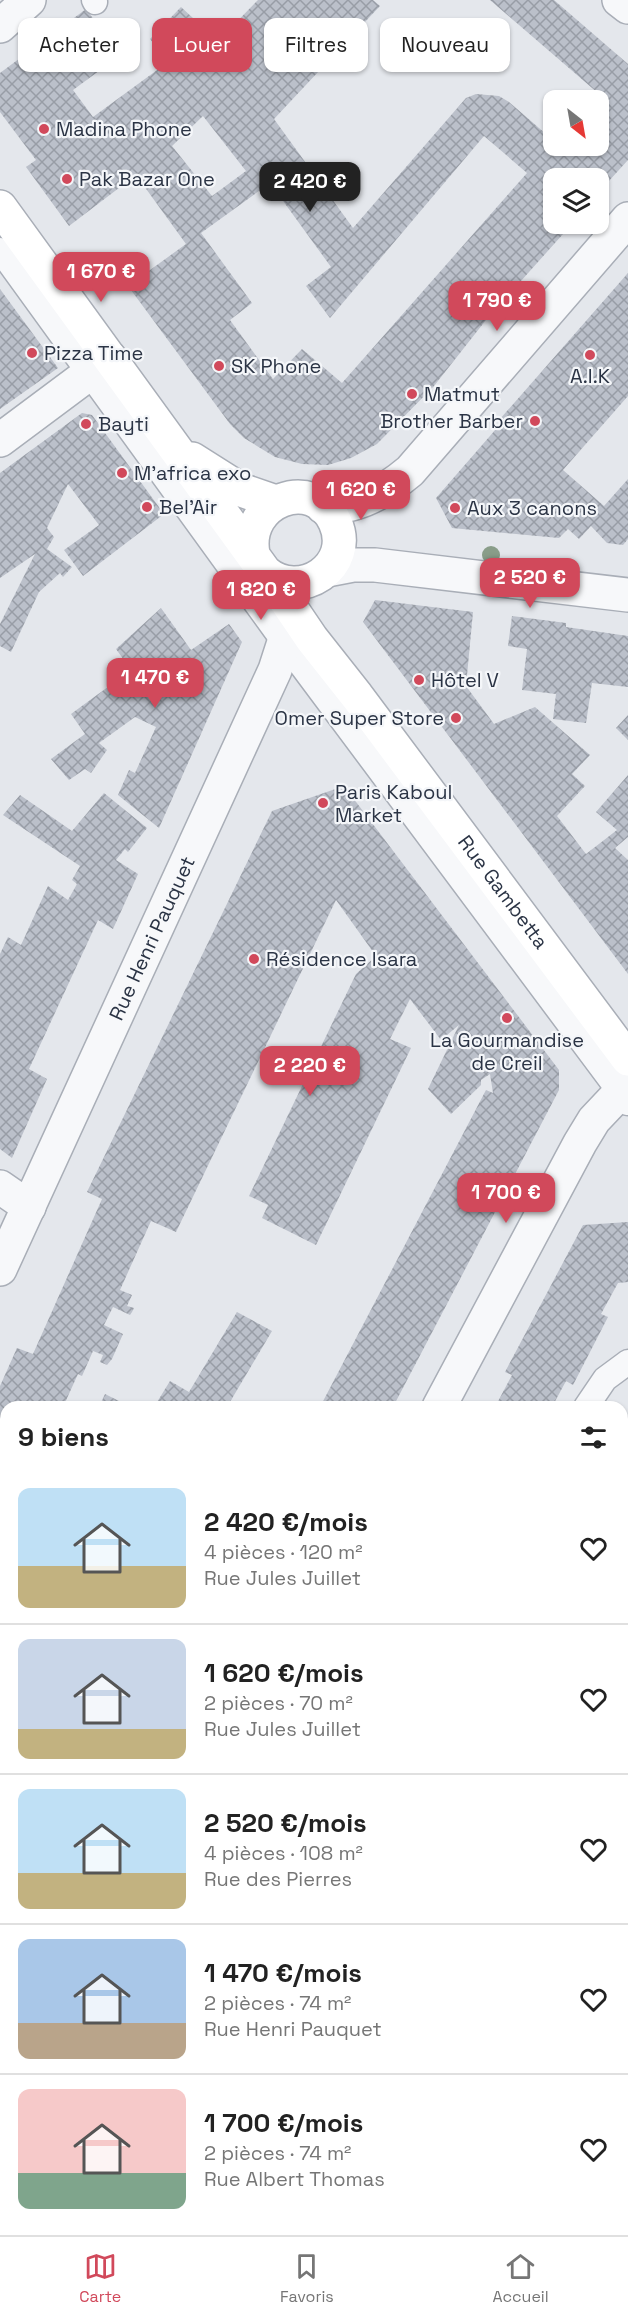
<!DOCTYPE html>
<html lang="fr">
<meta charset="utf-8">
<style>
:root{--surface:#fff;--page:#f6f6f6;--text:#222;--muted:#767676;--line:#e0e0e0;--accent:#d1495b}
body{margin:0;font-family:"Space Grotesk",sans-serif;background:var(--page);color:var(--text);height:100vh;display:flex;flex-direction:column;font-size:22px;white-space:nowrap}
*{box-sizing:border-box;margin:0}
p{font-size:20px;color:var(--muted)}
.icon{flex:none;width:33px;height:33px;fill:none;stroke:currentColor;stroke-width:2;stroke-linecap:round;stroke-linejoin:round}
.map{position:relative;flex:1;overflow:hidden}
.drawer{position:absolute;left:0px;top:1401px;width:628px;height:834px;display:flex;flex-direction:column;background:var(--surface);border-radius:18px 18px 0 0;box-shadow:0 2px 4px #0004}
.drawer>*{flex:none}
.banner{position:absolute;left:18px;top:18px;width:592px;height:54px;display:flex;gap:12px}
.needle{width:39px;rotate:149deg}
.tools{position:absolute;left:543px;top:90px;display:grid;gap:12px}
.tools a{display:grid;place-items:center;width:66px;height:66px;border-radius:12px;background:var(--surface);box-shadow:0 2px 4px #0004;font-size:30px}
.price{position:absolute;translate:-50% -51px;padding:0 14px;border-radius:12px;background:var(--accent);color:#fff;font-size:20px;line-height:39px;filter:drop-shadow(0 2px 3px #0008)}
.price::after{content:'';position:absolute;left:50%;top:36px;width:18px;height:14px;margin-left:-9px;background:inherit;clip-path:polygon(0 0,100% 0,50% 100%)}
.price.selected{background:#222;color:#fff}
ul{padding:0;list-style:none}
li{display:flex;align-items:center;gap:18px;height:150px;padding:0 18px}
li+li{border-top:2px solid var(--line)}
li span{display:grid;place-items:center;flex:none;width:168px;height:120px;border-radius:12px;color:#555}
li>.icon{margin-inline-start:auto}
span .icon{width:72px;height:72px;fill:#fffc;stroke-width:1}
li b{font-size:26px}
h2{display:flex;justify-content:space-between;align-items:center;height:72px;padding:0 18px;font-size:26px}
.pill{padding:0 21px;border-radius:12px;background:var(--surface);box-shadow:0 2px 4px #0004;font-size:21px;line-height:54px}
.pill.selected{background:var(--accent);color:#fff}
.tabs{display:flex;justify-content:space-around;align-items:center;height:84px;border-top:2px solid var(--line);background:var(--surface);font-size:16px;color:var(--muted)}
.tabs a{display:grid;justify-items:center;gap:3px}
.tabs .selected{color:var(--accent)}
.map>svg:first-child{display:block}
.grass{fill:url(#grass-dots)}
.building{fill:url(#building-cross-hatch);fill-rule:evenodd}
.lines{fill:none;stroke-linecap:round;stroke-linejoin:round}
.service-casing{stroke:#a9aeb7;stroke-width:27}
.minor-casing{stroke:#a9aeb7;stroke-width:36}
.tertiary-casing{stroke:#a9aeb7;stroke-width:36}
.secondary-casing{stroke:#a9aeb7;stroke-width:36}
.service{stroke:#f7f8fa;stroke-width:24}
.minor{stroke:#f7f8fa;stroke-width:33}
.tertiary{stroke:#f7f8fa;stroke-width:33}
.secondary{stroke:#fff;stroke-width:33}
.tree{fill:#899d89}
.poi-dot{fill:#d1495b;stroke:#f4f6f9;stroke-width:2}
.labels{text-anchor:middle;dominant-baseline:central;stroke-width:4.5;stroke-linejoin:round;paint-order:stroke}
.poi-label{font-size:20px;fill:#2b3445;stroke:#f4f6f9;text-anchor:start}
.street-label{font-size:20px;fill:#2b3445;stroke:#f4f6f9}
</style>
<div class="map">
<svg width="628" height="2235" viewBox="0 0 628 2235">
<defs>
<pattern id="grass-dots" width="8" height="8" patternUnits="userSpaceOnUse" patternTransform="scale(1.5)"><rect width="8" height="8" fill="#c9d6c5"/><path d="M2 2h.1M6 6h.1" fill="none" stroke="#adb8ab" stroke-width="1.8" stroke-linecap="round"/></pattern>
<pattern id="building-cross-hatch" width="8" height="8" patternUnits="userSpaceOnUse" patternTransform="scale(1.5)"><rect width="8" height="8" fill="#bbc0ca"/><path d="M0 0l8 8M0 8l8-8" fill="none" stroke="#989da6"/></pattern>
</defs>
<rect width="100%" height="100%" fill="#e4e7ec"/>
<polygon class="grass" points="165,2229 271,2229 269,2235 173,2235"/>
<g class="building">
<path d="M 258,0 L 373,0 L 380,6 L 274,119 L 353,228 L 466,98 L 476,94 L 499,96 L 509,102 L 554,141 L 554,146 L 564,150 L 567,146 L 598,146 L 598,107 L 606,100 L 490,0 L 554,0 L 628,64 L 628,160 L 598,193 L 598,178 L 554,178 L 554,224 L 572,224 L 486,320 L 434,386 L 377,444 L 351,458 L 328,465 L 302,464 L 275,457 L 244,438 L 230,424 L 128,286 L 186,244 L 136,175 L 69,226 L 26,167 L 36,160 L 0,112 L 0,73 L 86,9 L 109,40 L 91,52 L 103,68 L 73,90 L 93,117 L 168,62 L 150,39 L 181,7 L 218,41 ZM 203,116 L 246,171 L 212,196 L 172,146 ZM 484,136 L 527,173 L 342,383 L 302,349 L 273,379 L 230,320 L 252,303 L 201,233 L 270,183 L 331,267 L 306,286 L 330,318 Z"/>
<polygon points="628,273 628,396 563,470 604,506 628,479 628,539 623,545 607,543 591,526 579,539 568,529 559,538 452,528 436,498 503,421 500,419"/>
<polygon points="0,289 58,368 0,409"/>
<polygon points="82,413 92,415 164,514 83,576 64,550 99,525 68,484 47,528 54,537 47,549 72,567 63,577 60,573 39,592 11,652 0,646 0,624 35,554 0,578 0,473"/>
<polygon points="375,600 473,612 466,686 494,724 535,707 590,755 572,774 585,786 557,816 586,854 617,830 596,812 628,775 628,837 615,848 628,860 628,974 363,622"/>
<polygon points="161,608 191,650 229,624 242,642 159,828 118,795 129,770 135,773 156,727 135,717 99,743 107,750 91,773 85,769 69,780 51,759 85,734 71,714 131,670 116,649"/>
<polygon points="512,616 566,623 566,627 628,636 628,687 592,683 586,723 553,719 556,694 522,690 527,649 508,646"/>
<polygon points="628,715 628,740 616,728"/>
<polygon points="344,786 559,1070 559,1090 393,1407 320,1407 486,1090 493,1093 490,1074 481,1080 481,1085 451,1114 428,1089 459,1025 441,1040 410,999 390,1039 411,1048 316,1245 262,1218 268,1205 249,1196 356,974 376,956 336,900 176,1232 151,1221 120,1290 132,1295 127,1306 134,1308 132,1312 130,1315 113,1307 104,1325 123,1334 112,1359 107,1365 100,1362 103,1355 93,1351 82,1376 78,1374 63,1407 6,1407 6,1424 0,1421 0,1386 17,1348 33,1354 102,1199 87,1192 272,811"/>
<polygon points="104,793 147,828 128,852 125,849 116,860 138,874 113,929 98,920 29,1069 47,1079 12,1158 0,1149 0,954 8,937 21,945 48,886 68,900 77,884 72,880 80,866 3,815 20,795 72,831"/>
<polygon points="628,1222 628,1282 618,1283 601,1314 608,1317 573,1385 566,1381 552,1407 495,1407 512,1375 505,1372 583,1225"/>
<polygon points="237,1312 272,1331 227,1407 154,1407 170,1381 189,1392"/>
<polygon points="105,1394 131,1407 99,1407"/>
<polygon points="622,1431 628,1434 628,1447 622,1458"/>
<polygon points="622,1729 628,1732 628,1793 622,1791"/>
<polygon points="0,1802 6,1805 6,1858 0,1855"/>
<polygon points="622,1901 628,1904 628,2074 622,2071 622,1975 628,1965 622,1962"/>
<polygon points="6,2086 6,2122 0,2119 0,2099"/>
<polygon points="478,2229 539,2229 536,2235 475,2235"/>
</g>
<g class="lines">
<g class="service-casing">
<g id="service">
<polyline points="94,0 95,2"/>
<polyline points="0,250 284,642 628,1103"/>
<polyline points="586,1407 605,1379 628,1362"/>
<polyline points="622,1665 628,1667"/>
</g>
</g>
<g class="minor-casing">
<g id="minor">
<polyline points="619,0 628,7"/>
<polyline points="0,26 29,0"/>
<polyline points="0,440 110,358"/>
<path d="M 323,507 C 356,509 385,492 410,471 L 628,219"/>
<polyline points="327,570 353,565 375,565 628,595"/>
<polyline points="0,1187 29,1207"/>
<polyline points="439,1407 580,1143 594,1120 628,1084"/>
<polyline points="622,1847 628,1850"/>
<polyline points="622,2186 628,2175"/>
<polyline points="596,2235 600,2229"/>
</g>
</g>
<g class="tertiary-casing">
<g id="tertiary">
<path id="s1" d="M 0,1269 L 275,670 L 284,642 L 287,601"/>
</g>
</g>
<g class="secondary-casing">
<g id="secondary">
<path d="M 0,207 L 265,572 C 300,602 355,566 335,522 C 313,474 243,501 253,554"/>
<polyline points="192,459 241,490 276,502"/>
<path id="s2" d="M 270,577 L 312,639 L 357,696 L 628,1059"/>
</g>
</g>
<use href="#service" class="service"/>
<use href="#minor" class="minor"/>
<use href="#tertiary" class="tertiary"/>
<use href="#secondary" class="secondary"/>
</g>
<circle class="tree" cx="491" cy="555" r="9"/>
<g class="poi-dot">
<circle cx="44" cy="129" r="6"/>
<circle cx="67" cy="179" r="6"/>
<circle cx="32" cy="353" r="6"/>
<circle cx="590" cy="355" r="6"/>
<circle cx="219" cy="366" r="6"/>
<circle cx="412" cy="394" r="6"/>
<circle cx="535" cy="421" r="6"/>
<circle cx="86" cy="424" r="6"/>
<circle cx="122" cy="473" r="6"/>
<circle cx="147" cy="507" r="6"/>
<circle cx="455" cy="508" r="6"/>
<circle cx="419" cy="680" r="6"/>
<circle cx="456" cy="718" r="6"/>
<circle cx="323" cy="803" r="6"/>
<circle cx="254" cy="959" r="6"/>
<circle cx="507" cy="1018" r="6"/>
</g>
<g class="labels">
<g class="poi-label">
<text x="56" y="129">Madina Phone</text>
<text x="79" y="179">Pak Bazar One</text>
<text x="44" y="353">Pizza Time</text>
<text x="231" y="366">SK Phone</text>
<text x="590" y="376" text-anchor="middle">A.I.K</text>
<text x="424" y="394">Matmut</text>
<text x="523" y="421" text-anchor="end">Brother Barber</text>
<text x="98" y="424">Bayti</text>
<text x="134" y="473">M'africa exo</text>
<text x="159" y="507">Bel'Air</text>
<text x="467" y="508">Aux 3 canons</text>
<text x="431" y="680">Hôtel V</text>
<text x="444" y="718" text-anchor="end">Omer Super Store</text>
<text x="335" y="792">Paris Kaboul<tspan x="335" dy="23">Market</tspan></text>
<text x="266" y="959">Résidence Isara</text>
<text x="507" y="1040" text-anchor="middle">La Gourmandise<tspan x="507" dy="23">de Creil</tspan></text>
</g>
<g class="street-label">
<text stroke="none"><textPath href="#s2" startOffset="392">Rue Gambetta</textPath></text>
<text stroke="none"><textPath href="#s1" startOffset="364">Rue Henri Pauquet</textPath></text>
</g>
</g>
</svg>
<div class="tools">
<a><svg class="needle" viewBox="-14 -14 28 28"><path d="M0-13l5 13h-10z" fill="#e53935"/><path d="M0 13l5-13h-10z" fill="#767676"/></svg></a>
<a><svg class="icon" aria-label="layers" viewBox="0 0 24 24"><path d="M12 4l9 5-9 5-9-5zM3 14l9 5 9-5"/></svg></a>
</div>
<b class="price selected" style="left:310px;top:213px">2 420 €</b>
<b class="price" style="left:101px;top:303px">1 670 €</b>
<b class="price" style="left:497px;top:332px">1 790 €</b>
<b class="price" style="left:361px;top:521px">1 620 €</b>
<b class="price" style="left:530px;top:609px">2 520 €</b>
<b class="price" style="left:261px;top:621px">1 820 €</b>
<b class="price" style="left:155px;top:709px">1 470 €</b>
<b class="price" style="left:310px;top:1097px">2 220 €</b>
<b class="price" style="left:506px;top:1224px">1 700 €</b>
<div class="banner">
<a class="pill">Acheter</a>
<a class="pill selected">Louer</a>
<a class="pill">Filtres</a>
<a class="pill">Nouveau</a>
</div>
<section class="drawer">
<h2>9 biens<svg class="icon" aria-label="filters" viewBox="0 0 24 24"><path d="M4 7h16M4 17h16"/><circle cx="9" cy="7" r="2"/><circle cx="15" cy="17" r="2"/></svg></h2>
<ul>
<li><span style="background:linear-gradient(#bfe0f5 65%,#c2b280 0)"><svg class="icon" aria-label="home" viewBox="0 0 24 24"><path d="M3 11l9-7 9 7M6 9v11h12V9"/></svg></span><div><b>2 420 €/mois</b><p>4 pièces · 120 m²</p><p>Rue Jules Juillet</p></div><svg class="icon" aria-label="heart" viewBox="0 0 24 24"><path d="M12 20l-8-8c-3-5 5-10 8-4 3-6 11-1 8 4z"/></svg></li>
<li><span style="background:linear-gradient(#c9d6e8 75%,#c2b280 0)"><svg class="icon" aria-label="home" viewBox="0 0 24 24"><path d="M3 11l9-7 9 7M6 9v11h12V9"/></svg></span><div><b>1 620 €/mois</b><p>2 pièces · 70 m²</p><p>Rue Jules Juillet</p></div><svg class="icon" aria-label="heart" viewBox="0 0 24 24"><path d="M12 20l-8-8c-3-5 5-10 8-4 3-6 11-1 8 4z"/></svg></li>
<li><span style="background:linear-gradient(#bfe0f5 70%,#c2b280 0)"><svg class="icon" aria-label="home" viewBox="0 0 24 24"><path d="M3 11l9-7 9 7M6 9v11h12V9"/></svg></span><div><b>2 520 €/mois</b><p>4 pièces · 108 m²</p><p>Rue des Pierres</p></div><svg class="icon" aria-label="heart" viewBox="0 0 24 24"><path d="M12 20l-8-8c-3-5 5-10 8-4 3-6 11-1 8 4z"/></svg></li>
<li><span style="background:linear-gradient(#a9c7e8 70%,#b9a48a 0)"><svg class="icon" aria-label="home" viewBox="0 0 24 24"><path d="M3 11l9-7 9 7M6 9v11h12V9"/></svg></span><div><b>1 470 €/mois</b><p>2 pièces · 74 m²</p><p>Rue Henri Pauquet</p></div><svg class="icon" aria-label="heart" viewBox="0 0 24 24"><path d="M12 20l-8-8c-3-5 5-10 8-4 3-6 11-1 8 4z"/></svg></li>
<li><span style="background:linear-gradient(#f6c9c9 70%,#7fa58c 0)"><svg class="icon" aria-label="home" viewBox="0 0 24 24"><path d="M3 11l9-7 9 7M6 9v11h12V9"/></svg></span><div><b>1 700 €/mois</b><p>2 pièces · 74 m²</p><p>Rue Albert Thomas</p></div><svg class="icon" aria-label="heart" viewBox="0 0 24 24"><path d="M12 20l-8-8c-3-5 5-10 8-4 3-6 11-1 8 4z"/></svg></li>
</ul>
</section>
</div>
<nav class="tabs">
<a class="selected"><svg class="icon" aria-label="map" viewBox="0 0 24 24"><path d="M3 6l6-2 6 2 6-2v14l-6 2-6-2-6 2zM9 4v14M15 6v14"/></svg>Carte</a>
<a><svg class="icon" aria-label="saved" viewBox="0 0 24 24"><path d="M7 4h10v16l-5-4-5 4z"/></svg>Favoris</a>
<a><svg class="icon" aria-label="home" viewBox="0 0 24 24"><path d="M3 11l9-7 9 7M6 9v11h12V9"/></svg>Accueil</a>
</nav>
